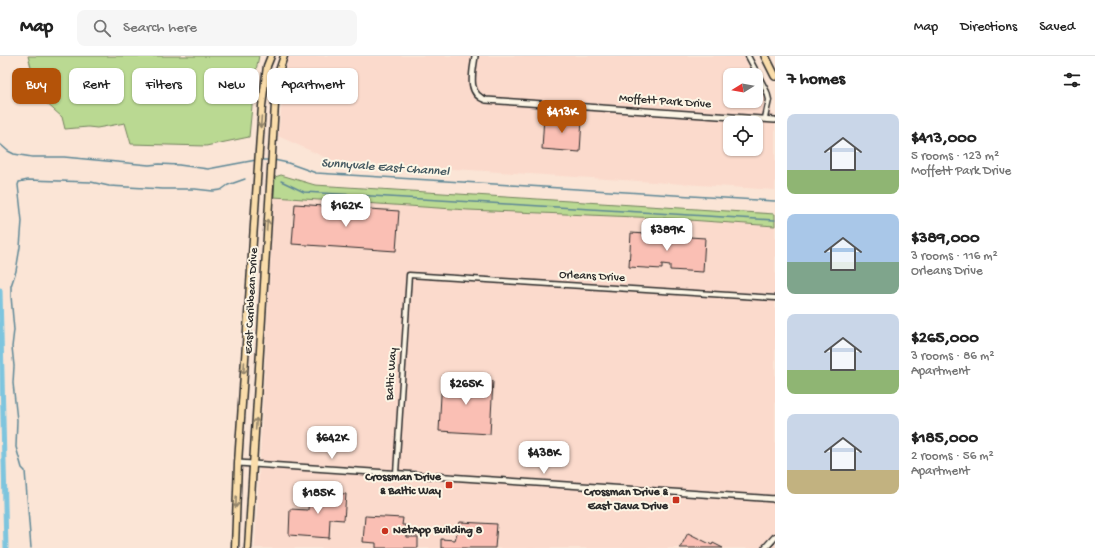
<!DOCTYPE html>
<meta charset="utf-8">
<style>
:root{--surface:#fff;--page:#f6f6f6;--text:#222;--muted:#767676;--line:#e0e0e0;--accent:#b45309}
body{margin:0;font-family:"Gochi Hand",sans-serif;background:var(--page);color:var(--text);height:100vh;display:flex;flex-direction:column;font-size:15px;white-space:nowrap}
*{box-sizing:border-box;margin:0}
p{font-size:13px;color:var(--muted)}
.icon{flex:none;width:22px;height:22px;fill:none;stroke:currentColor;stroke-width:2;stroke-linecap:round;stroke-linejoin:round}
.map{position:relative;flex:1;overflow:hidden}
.panel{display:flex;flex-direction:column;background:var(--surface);width:320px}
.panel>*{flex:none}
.hud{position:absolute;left:12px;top:12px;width:380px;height:36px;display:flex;gap:8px}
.needle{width:26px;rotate:259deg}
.tools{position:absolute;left:723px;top:12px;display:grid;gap:8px}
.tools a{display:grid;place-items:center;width:40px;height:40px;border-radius:8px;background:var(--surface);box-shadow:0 1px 3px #0004;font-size:20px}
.price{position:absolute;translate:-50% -34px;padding:0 9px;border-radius:8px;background:#fff;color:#222;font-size:13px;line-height:26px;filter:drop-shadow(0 1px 2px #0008)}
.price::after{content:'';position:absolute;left:50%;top:24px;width:12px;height:9px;margin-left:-6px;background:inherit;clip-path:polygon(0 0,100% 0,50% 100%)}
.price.active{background:var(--accent);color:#fff}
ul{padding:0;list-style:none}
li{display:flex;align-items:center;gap:12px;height:100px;padding:0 12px}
li span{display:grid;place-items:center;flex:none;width:112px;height:80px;border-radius:8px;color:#555}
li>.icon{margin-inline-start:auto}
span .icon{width:48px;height:48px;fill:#fffc;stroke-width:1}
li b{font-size:17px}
h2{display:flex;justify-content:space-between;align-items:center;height:48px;padding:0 12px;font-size:17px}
.chip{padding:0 14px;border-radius:8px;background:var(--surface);box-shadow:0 1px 3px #0004;font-size:14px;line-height:36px}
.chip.active{background:var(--accent);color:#fff}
header{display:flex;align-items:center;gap:24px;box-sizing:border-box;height:56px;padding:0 20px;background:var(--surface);border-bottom:1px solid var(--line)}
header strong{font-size:19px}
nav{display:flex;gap:22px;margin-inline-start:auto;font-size:14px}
.search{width:280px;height:36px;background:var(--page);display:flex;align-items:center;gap:10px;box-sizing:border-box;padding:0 14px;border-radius:8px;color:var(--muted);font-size:15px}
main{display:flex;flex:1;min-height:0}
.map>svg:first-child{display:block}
.built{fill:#fbdacc;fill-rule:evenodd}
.green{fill:#bad992;stroke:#72825e}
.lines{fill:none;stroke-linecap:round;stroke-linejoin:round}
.stream{stroke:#5d8796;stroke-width:1.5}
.canal{stroke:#7ec5de;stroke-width:5}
.building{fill:#fabfb4;stroke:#2b2b2b}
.minor-casing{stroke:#2b2b2b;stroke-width:7}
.tertiary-casing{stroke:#2b2b2b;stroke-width:8}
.secondary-casing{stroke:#2b2b2b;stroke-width:8}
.primary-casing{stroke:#2b2b2b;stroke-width:9}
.motorway-casing{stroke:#2b2b2b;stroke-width:10}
.minor{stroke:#fcf5e5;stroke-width:4}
.tertiary{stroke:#fcf5e5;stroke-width:5}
.secondary{stroke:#fcf5e5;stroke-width:5.5}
.primary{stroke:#faddab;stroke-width:6}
.motorway{stroke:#faddab;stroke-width:7}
.tram{stroke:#2b2b2b;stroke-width:1}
.oneway{stroke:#92846b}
.poi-dot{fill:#c8321e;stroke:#fcf5e5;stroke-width:1.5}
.labels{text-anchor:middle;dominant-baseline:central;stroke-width:4;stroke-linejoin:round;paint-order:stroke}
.street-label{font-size:12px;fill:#2b2b2b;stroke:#fcf5e5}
.poi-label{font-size:12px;font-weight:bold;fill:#2b2b2b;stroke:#fcf5e5;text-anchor:end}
.water-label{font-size:13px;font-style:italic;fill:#445961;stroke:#fcf5e5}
</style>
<header>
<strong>Map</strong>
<div class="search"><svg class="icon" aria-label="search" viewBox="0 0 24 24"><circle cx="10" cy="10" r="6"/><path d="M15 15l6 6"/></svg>Search here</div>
<nav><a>Map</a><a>Directions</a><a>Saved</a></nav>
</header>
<main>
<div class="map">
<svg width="775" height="492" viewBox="0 0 775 492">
<rect width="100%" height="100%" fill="#fbe5d6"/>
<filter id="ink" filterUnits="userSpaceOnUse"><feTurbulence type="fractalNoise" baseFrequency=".025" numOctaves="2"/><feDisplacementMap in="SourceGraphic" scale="8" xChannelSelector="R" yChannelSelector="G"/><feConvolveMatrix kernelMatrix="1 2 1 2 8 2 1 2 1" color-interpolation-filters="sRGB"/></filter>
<g filter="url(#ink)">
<g class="built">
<path d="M 289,0 L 744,0 L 753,19 L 730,19 L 730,45 L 756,45 L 756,24 L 775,62 L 775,134 L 333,105 L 278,80 L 287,3 ZM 730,67 L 756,67 L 756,93 L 730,93 Z"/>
<polygon points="274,141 468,154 660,162 775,170 775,492 255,492"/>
</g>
<g class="green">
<polygon points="28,0 259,0 255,19 249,81 206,90 131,88 125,67 97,72 88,71 65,73 62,61 45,46 36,30"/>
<polygon points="281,119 315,129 775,158 775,170 660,162 468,154 274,141 275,121"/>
</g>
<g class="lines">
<g class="stream">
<polyline points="0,88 8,95 14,98 32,101 64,101 149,109 159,108 179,109 208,113 256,104"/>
<polyline points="260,104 270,104"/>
<polyline points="274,104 288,107 316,117 775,145"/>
<polyline points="281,125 304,136 775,164"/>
<polyline points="31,492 25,415 22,412 16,391 17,364 13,327 14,310 12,291 14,274 11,240 11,230 16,215 20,191 22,165 18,129 19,126 28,124 91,126 109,130 163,133 195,133 213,135 221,134 228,129 245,123"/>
</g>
<polyline class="canal" points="0,234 6,492"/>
</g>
<g class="building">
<polygon points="544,60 582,63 580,96 542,93"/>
<polygon points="295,148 399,155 396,195 292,188"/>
<polygon points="661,175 674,176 674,180 705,182 703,216 670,214 670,209 662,208 662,213 629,211 631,177 661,179"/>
<polygon points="442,322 493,325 490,378 439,375"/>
<polygon points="309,436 346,438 344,464 330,463 329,482 289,479 290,453 308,454"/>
<polygon points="365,460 403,462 402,469 405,469 407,481 418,481 418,492 376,492 376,487 363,486"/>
<polygon points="460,466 497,468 495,492 441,492 441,483 455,484"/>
<polygon points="688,477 712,489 713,487 723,492 680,492"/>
</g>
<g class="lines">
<g class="minor-casing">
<g id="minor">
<polyline points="748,0 767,36 769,44 765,62"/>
<polyline points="396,417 409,219 775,242"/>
</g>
</g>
<g class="tertiary-casing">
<g id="tertiary">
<path d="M 475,0 C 473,16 466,38 486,44 L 775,64"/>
<polyline points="238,407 775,443"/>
</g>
</g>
<g class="secondary-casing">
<g id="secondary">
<polyline points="774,443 775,444"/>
<polyline points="765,492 775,481"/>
</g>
</g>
<g class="primary-casing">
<g id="primary">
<polyline points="235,492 238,407 262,50 267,10 271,0"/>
<polyline points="248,492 275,48 278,18 284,0"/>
</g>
</g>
<g class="motorway-casing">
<polyline id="motorway" points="765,0 775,20"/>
</g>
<use href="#minor" class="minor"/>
<use href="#tertiary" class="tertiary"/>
<use href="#secondary" class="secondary"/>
<use href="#primary" class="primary"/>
<use href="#motorway" class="motorway"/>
<polyline class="tram" points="770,492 775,487"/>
</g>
<defs><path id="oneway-shaft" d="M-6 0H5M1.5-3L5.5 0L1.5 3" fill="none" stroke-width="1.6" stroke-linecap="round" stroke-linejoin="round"/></defs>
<g class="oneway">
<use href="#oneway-shaft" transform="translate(261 66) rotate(94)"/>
<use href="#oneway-shaft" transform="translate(267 169) rotate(-86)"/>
<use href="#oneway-shaft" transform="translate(244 312) rotate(94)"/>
<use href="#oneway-shaft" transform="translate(256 368) rotate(-87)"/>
<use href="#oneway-shaft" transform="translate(236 446) rotate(92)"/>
</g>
</g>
<g class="poi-dot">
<rect x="445" y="425" width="8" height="8" rx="2"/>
<rect x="672" y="440" width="8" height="8" rx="2"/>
<circle cx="385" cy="475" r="4"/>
</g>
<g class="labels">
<g class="street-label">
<text transform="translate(665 46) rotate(4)">Moffett Park Drive</text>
<text transform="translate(592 221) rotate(3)">Orleans Drive</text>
<text transform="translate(252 245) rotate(-87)">East Caribbean Drive</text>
<text transform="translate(392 318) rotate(-86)">Baltic Way</text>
</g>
<g class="poi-label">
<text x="441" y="422">Crossman Drive<tspan x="441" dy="14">&amp; Baltic Way</tspan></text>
<text x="668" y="437">Crossman Drive &amp;<tspan x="668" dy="14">East Java Drive</tspan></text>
<text x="393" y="475" text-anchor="start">NetApp Building 8</text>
</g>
<g class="water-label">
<text transform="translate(385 112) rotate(4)">Sunnyvale East Channel</text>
</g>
</g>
</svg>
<div class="tools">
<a><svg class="needle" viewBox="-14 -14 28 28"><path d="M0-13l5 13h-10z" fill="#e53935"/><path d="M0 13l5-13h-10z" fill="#767676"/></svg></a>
<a><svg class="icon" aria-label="locate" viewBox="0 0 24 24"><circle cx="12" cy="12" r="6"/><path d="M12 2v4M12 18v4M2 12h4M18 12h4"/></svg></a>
</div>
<b class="price active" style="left:562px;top:78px">$413K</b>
<b class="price" style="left:346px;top:172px">$162K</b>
<b class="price" style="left:667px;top:196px">$389K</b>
<b class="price" style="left:466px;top:350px">$265K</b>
<b class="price" style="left:332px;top:404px">$642K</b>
<b class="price" style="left:544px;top:419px">$438K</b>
<b class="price" style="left:318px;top:459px">$185K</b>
<div class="hud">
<a class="chip active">Buy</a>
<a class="chip">Rent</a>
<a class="chip">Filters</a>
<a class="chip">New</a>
<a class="chip">Apartment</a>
</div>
</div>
<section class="panel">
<h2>7 homes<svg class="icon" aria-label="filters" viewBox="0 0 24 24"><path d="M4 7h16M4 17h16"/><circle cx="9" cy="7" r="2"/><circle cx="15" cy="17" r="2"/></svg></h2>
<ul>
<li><span style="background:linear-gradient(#c9d6e8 70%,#8fb573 0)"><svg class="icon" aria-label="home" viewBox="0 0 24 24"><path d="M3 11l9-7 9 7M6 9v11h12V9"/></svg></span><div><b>$413,000</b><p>5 rooms · 123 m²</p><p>Moffett Park Drive</p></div></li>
<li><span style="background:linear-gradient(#a9c7e8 60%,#7fa58c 0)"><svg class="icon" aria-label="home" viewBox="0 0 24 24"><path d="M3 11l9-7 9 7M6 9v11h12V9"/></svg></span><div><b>$389,000</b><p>3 rooms · 116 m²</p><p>Orleans Drive</p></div></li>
<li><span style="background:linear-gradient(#c9d6e8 70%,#8fb573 0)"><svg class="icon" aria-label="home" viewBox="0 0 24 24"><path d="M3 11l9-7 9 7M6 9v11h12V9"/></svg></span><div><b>$265,000</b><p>3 rooms · 86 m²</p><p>Apartment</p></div></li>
<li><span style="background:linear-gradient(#c9d6e8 70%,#c2b280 0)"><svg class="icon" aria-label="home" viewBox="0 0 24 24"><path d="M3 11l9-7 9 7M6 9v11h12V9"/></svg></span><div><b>$185,000</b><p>2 rooms · 56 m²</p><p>Apartment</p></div></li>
</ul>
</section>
</main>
